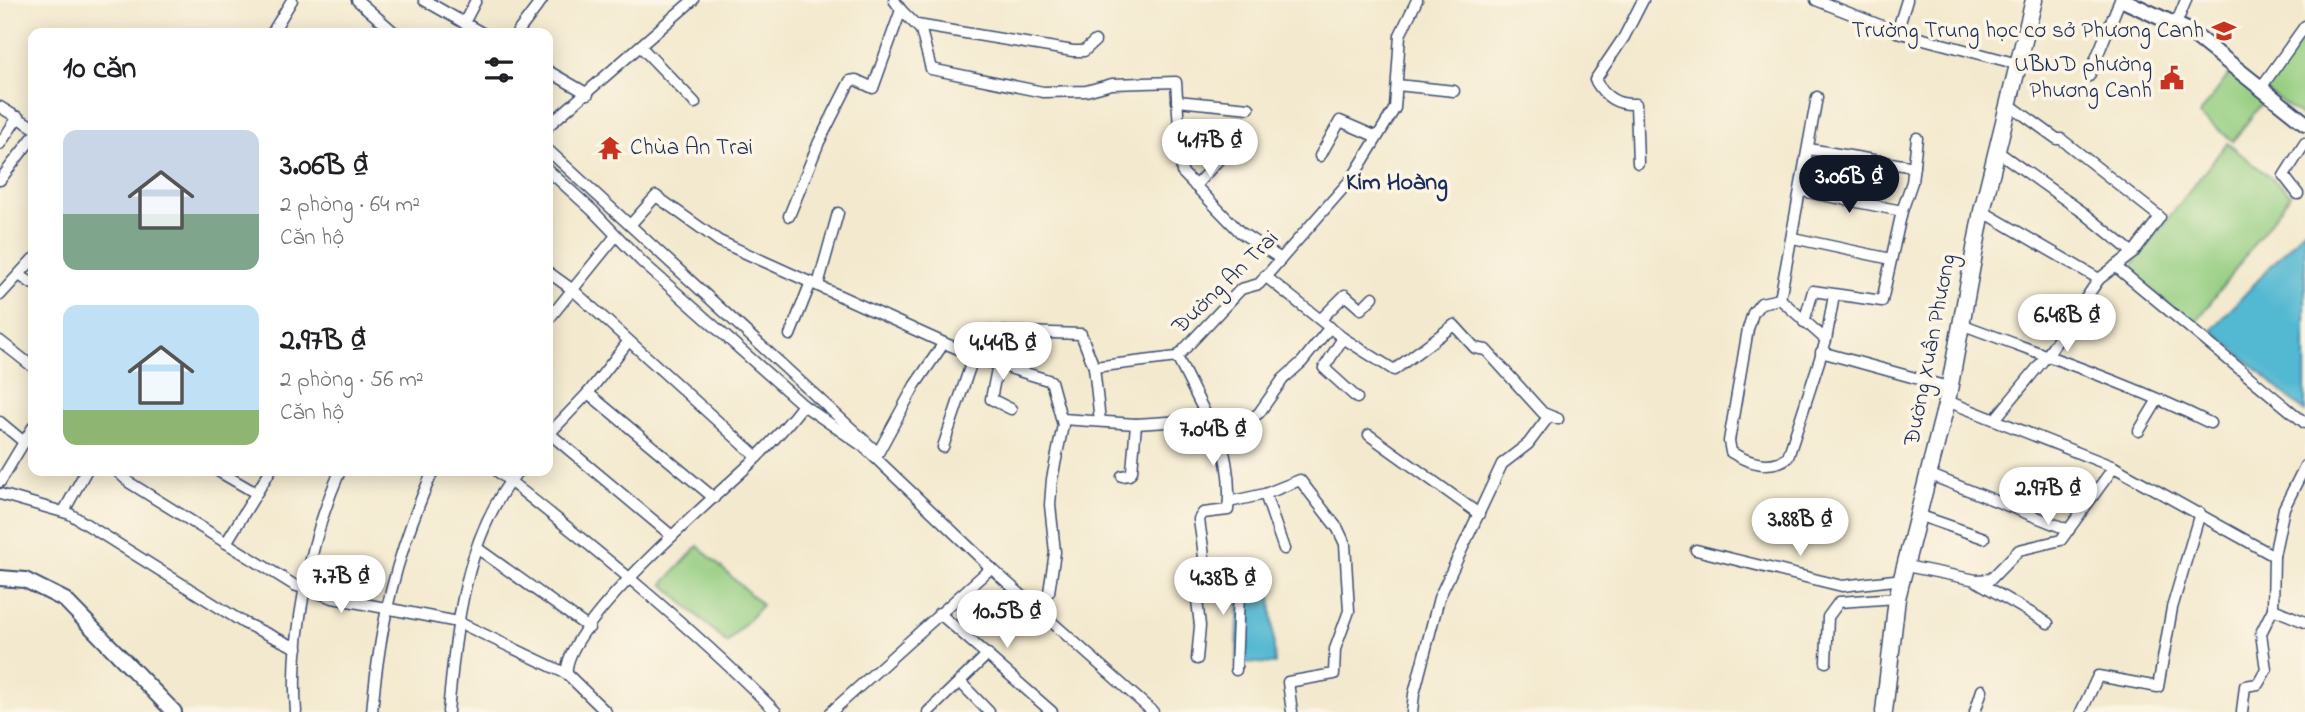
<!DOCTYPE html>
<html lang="vi">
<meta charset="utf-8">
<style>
:root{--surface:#fff;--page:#f6f6f6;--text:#202124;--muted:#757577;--accent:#111827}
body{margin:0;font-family:"Indie Flower",sans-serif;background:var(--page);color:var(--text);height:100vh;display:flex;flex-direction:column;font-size:26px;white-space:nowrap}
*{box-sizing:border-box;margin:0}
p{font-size:23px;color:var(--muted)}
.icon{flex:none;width:38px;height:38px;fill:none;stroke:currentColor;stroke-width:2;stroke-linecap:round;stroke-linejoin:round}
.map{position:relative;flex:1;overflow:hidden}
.drawer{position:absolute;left:28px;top:28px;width:525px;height:448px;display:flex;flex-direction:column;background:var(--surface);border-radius:14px;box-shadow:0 4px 18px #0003}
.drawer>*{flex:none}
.price{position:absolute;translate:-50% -60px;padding:0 16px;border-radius:24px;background:#fff;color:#222;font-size:23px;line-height:46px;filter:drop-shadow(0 2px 4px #0008)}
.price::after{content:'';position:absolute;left:50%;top:42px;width:21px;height:16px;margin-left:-10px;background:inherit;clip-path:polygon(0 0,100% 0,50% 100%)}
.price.active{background:var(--accent);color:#fff}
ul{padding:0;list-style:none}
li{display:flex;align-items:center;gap:21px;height:175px;padding:0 35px}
li span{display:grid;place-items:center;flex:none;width:196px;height:140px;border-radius:14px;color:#555}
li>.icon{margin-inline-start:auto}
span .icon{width:84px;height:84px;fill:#fffc;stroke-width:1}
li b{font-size:30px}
h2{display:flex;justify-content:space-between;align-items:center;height:84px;padding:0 35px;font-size:30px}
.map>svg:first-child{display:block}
.green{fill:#95ce82;stroke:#587e70;stroke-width:2}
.water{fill:#53b8d2;stroke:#377498;stroke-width:2}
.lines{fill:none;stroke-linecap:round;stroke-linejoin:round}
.street-casing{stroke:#3b4b6f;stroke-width:13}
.secondary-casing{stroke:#3b4b6f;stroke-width:18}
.primary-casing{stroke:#3b4b6f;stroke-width:19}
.street{stroke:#fff;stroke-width:10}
.secondary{stroke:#fff;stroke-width:14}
.primary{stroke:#fff;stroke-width:16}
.labels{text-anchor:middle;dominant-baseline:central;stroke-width:7;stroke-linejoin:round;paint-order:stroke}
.poi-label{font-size:23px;fill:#1b2f5e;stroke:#fcf5e5;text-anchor:end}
.street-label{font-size:23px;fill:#1b2f5e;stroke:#fcf5e5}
.neighbourhood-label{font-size:24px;font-weight:bold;fill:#1b2f5e;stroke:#fcf5e5}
</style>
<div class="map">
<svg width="2305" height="712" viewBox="0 0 2305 712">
<rect width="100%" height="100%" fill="#fcf5e5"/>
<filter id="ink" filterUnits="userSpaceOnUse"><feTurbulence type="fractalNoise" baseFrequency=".0143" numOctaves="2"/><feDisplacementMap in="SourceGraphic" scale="14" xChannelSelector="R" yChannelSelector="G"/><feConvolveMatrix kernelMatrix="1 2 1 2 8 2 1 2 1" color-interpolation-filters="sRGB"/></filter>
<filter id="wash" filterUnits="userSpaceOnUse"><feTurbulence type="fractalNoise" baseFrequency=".00686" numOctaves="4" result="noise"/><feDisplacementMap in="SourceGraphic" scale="28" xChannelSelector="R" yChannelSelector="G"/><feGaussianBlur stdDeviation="1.57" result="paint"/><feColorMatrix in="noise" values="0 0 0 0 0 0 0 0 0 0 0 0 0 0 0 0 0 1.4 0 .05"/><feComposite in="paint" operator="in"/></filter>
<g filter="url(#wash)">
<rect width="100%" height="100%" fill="#f3e9ce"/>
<g class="green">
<polygon points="2305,32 2305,119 2263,88"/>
<polygon points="2231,72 2266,98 2233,141 2199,115"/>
<polygon points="2227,143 2291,194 2194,325 2128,270"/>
<polygon points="698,546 762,605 727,643 663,584"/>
</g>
<g class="water">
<polygon points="2305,229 2305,412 2212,330"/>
<polygon points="1270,577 1275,664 1237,662 1239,581"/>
</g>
</g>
<g filter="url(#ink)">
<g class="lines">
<g class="street-casing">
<g id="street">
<polyline points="357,0 395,33"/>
<polyline points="424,0 482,33"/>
<polyline points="1816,0 1897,32 2018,64"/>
<polyline points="901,10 921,30 931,69 1043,92 1086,91 1112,84 1176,82 1182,172 1240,232 1281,259"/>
<polyline points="464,23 476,0"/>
<polyline points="2176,24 2186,0"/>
<polyline points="917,25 1073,51 1084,51 1095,41"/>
<polyline points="1897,32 1907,0"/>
<polyline points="272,33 292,0"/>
<polyline points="517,33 542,0"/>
<polyline points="641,47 695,103"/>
<polyline points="548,71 588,94"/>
<polyline points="2089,76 2120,0"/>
<polyline points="1397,85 1454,91"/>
<polyline points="2260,89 2305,26"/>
<polyline points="1177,101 1249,108"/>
<polyline points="0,107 33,127"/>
<polyline points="548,126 693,0"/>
<polyline points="0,144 18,117"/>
<polyline points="1809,149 1914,167"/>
<polyline points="548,150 878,453 915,385 944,343"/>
<polyline points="1997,151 2084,213 2133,253"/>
<polyline points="1320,156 1340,121 1377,137"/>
<path d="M 1638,163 L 1636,104 C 1616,105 1605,97 1595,80 L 1624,37 L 1643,0"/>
<polyline points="548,170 592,210 642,262 803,405 864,447 991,568 1153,712"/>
<polyline points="0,180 33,137"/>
<polyline points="1195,186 1224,154"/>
<polyline points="1802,191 1902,211"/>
<polyline points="2298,194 2284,176 2305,143"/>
<polyline points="1852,200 1859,158"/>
<polyline points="1982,211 2099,279"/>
<polyline points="789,216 819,142 850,81 856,80 873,88 901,10 894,0"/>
<polyline points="631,224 656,196 719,241 944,343 990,362 1051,381 1063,425 1052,479 1050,505 1055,552 1049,592"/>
<polyline points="1793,238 1891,259"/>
<polyline points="2115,266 2305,423"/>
<polyline points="548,272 573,290 757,457"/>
<polyline points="19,275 33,284"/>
<polyline points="1265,276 1343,338 1394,370 1454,325 1475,348 1486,350 1543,413 1558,419"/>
<polyline points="818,285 838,213"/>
<polyline points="0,295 33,259"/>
<polyline points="1780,299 1817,97"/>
<polyline points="1321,319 1345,295 1361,309 1373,297"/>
<polyline points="548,320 615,237"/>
<polyline points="1804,322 1813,291 1882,301 1902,211 1912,182 1917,138"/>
<path d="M 1961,324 C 2046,356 2131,384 2210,423"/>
<polyline points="790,335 811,282"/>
<polyline points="1343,338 1324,368 1357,398"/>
<path d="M 1826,340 L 1780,299 L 1761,303 L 1753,313 L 1748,329 L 1729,441 L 1731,452 C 1748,463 1771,470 1788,457 L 1826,340 L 1834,295"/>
<polyline points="0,341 33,367"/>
<polyline points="1821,352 1948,387"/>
<polyline points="1177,357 1209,421"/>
<polyline points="990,362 990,331 1081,334 1094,367 1100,421"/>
<polyline points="998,364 991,399 1011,409"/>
<polyline points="1094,367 1177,357 1241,289 1259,284 1353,177 1395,108 1400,35 1417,0"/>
<polyline points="588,393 714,498"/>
<polyline points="1947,401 2114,467 2274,556"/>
<polyline points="1996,418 2046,357 2099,279 2133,253 2160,217 2061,139 2057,139 2010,105"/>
<path d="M 1062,419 L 1136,424 L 1215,419 C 1224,450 1232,477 1228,510 L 1203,513 L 1199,519 C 1201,541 1211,573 1196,591 L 1200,626 L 1197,659"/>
<polyline points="0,422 24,442"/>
<polyline points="2139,431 2157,401"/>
<polyline points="549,433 672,536"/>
<polyline points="1219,433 1248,421 1259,413 1283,379 1302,362 1330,327"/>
<polyline points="548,435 588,393 628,342"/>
<polyline points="1369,435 1479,514"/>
<polyline points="943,447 974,355"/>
<polyline points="117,471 130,483 294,585 333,598 458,622 567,674 606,712"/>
<polyline points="218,471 256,493"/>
<path d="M 497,471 C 593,547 690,625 776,712"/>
<polyline points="1928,474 2069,530"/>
<polyline points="1122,476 1129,475 1132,471 1136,424"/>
<polyline points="0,482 33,427"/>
<polyline points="0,494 70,514 244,623 297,648"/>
<polyline points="1265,494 1300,480 1338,529 1345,544 1349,611 1335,649 1334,674 1288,682 1292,712"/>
<polyline points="1229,502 1265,494 1284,549"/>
<polyline points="64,511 86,471"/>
<polyline points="1918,515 1984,538"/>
<polyline points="226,543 270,471"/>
<polyline points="477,548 589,628"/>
<polyline points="1696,550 1842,586 1903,579"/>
<polyline points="1906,566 1976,580 1991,579 2019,550 2061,540 2114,467"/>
<polyline points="1204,569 1240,566 1236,670"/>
<polyline points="1976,581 2048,623"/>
<polyline points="2273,609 2305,622"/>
<polyline points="939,613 1052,712"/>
<polyline points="1826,662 1828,617 1839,602 1897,598"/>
<path d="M 567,674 C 561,627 716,497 753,461 C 771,443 788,425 803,405"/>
<polyline points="961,683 989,712"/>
<path d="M 296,712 C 290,638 310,539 340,471"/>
<path d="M 372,712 C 380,622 396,554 433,471"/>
<path d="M 448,712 C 456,630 464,537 518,471"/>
<polyline points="831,712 991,568"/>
<polyline points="928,712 988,654"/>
<polyline points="1412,712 1414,694 1439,598 1502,464 1528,444 1549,416"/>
<polyline points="1975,712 1982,690"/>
<polyline points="2081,712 2098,676 2158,687 2172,608 2200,513"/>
<polyline points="2242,712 2245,686 2258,684 2266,670 2261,633 2273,609 2274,556 2284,508 2305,466"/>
</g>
</g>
<g class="secondary-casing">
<g id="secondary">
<polyline points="2123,0 2189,31 2305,123"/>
<polyline points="0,578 25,580 65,600 174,712"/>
</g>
</g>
<g class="primary-casing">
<polyline id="primary" points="1884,712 1897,598 1947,401 1982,211 2034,0"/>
</g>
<use href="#street" class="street"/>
<use href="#secondary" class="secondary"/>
<use href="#primary" class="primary"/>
</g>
</g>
<defs>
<g id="school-bare" transform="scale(1.89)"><path d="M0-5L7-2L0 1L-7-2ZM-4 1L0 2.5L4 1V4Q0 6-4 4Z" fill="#c8321e" stroke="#fcf5e5" stroke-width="2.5" paint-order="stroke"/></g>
<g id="civic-bare" transform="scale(1.89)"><path d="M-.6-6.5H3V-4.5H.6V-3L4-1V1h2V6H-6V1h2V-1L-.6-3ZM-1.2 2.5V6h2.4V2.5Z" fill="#c8321e" stroke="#fcf5e5" stroke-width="2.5" paint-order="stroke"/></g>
<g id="temple-bare" transform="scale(1.89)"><path d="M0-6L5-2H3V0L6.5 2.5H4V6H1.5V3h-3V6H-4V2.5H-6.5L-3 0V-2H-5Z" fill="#c8321e" stroke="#fcf5e5" stroke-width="2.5" paint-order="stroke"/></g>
</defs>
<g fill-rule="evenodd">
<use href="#school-bare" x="2224" y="31"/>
<use href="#civic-bare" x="2172" y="78"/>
<use href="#temple-bare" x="610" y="148"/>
</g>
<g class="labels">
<g class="poi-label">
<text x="2204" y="31">Trường Trung học cơ sở Phương Canh</text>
<text x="2152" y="65">UBND phường<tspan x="2152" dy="26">Phương Canh</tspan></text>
<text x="630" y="148" text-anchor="start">Chùa An Trai</text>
</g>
<g class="street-label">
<text transform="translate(1226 283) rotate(-44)">Đường An Trai</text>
<text transform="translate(1931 350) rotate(-79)">Đường Xuân Phương</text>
</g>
<g class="neighbourhood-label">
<text x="1397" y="183">Kim Hoàng</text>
</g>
</g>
</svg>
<b class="price" style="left:1210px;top:179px">4.17B ₫</b>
<b class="price active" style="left:1849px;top:215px">3.06B ₫</b>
<b class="price" style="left:2067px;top:354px">6.48B ₫</b>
<b class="price" style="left:1003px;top:382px">4.44B ₫</b>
<b class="price" style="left:1213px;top:468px">7.04B ₫</b>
<b class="price" style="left:2048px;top:527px">2.97B ₫</b>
<b class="price" style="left:1800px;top:558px">3.88B ₫</b>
<b class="price" style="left:341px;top:615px">7.7B ₫</b>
<b class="price" style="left:1223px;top:617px">4.38B ₫</b>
<b class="price" style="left:1007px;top:650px">10.5B ₫</b>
<section class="drawer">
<h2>10 căn<svg class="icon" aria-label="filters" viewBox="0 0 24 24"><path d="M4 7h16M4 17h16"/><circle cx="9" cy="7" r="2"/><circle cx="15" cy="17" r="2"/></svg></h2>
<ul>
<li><span style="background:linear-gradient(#c9d6e8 60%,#7fa58c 0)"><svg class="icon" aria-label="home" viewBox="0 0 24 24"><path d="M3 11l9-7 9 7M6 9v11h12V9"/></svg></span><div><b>3.06B ₫</b><p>2 phòng · 64 m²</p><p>Căn hộ</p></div></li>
<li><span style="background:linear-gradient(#bfe0f5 75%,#8fb573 0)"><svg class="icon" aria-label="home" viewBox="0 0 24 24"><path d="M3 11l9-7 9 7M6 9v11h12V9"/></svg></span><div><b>2.97B ₫</b><p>2 phòng · 56 m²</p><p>Căn hộ</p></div></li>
</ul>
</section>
</div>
